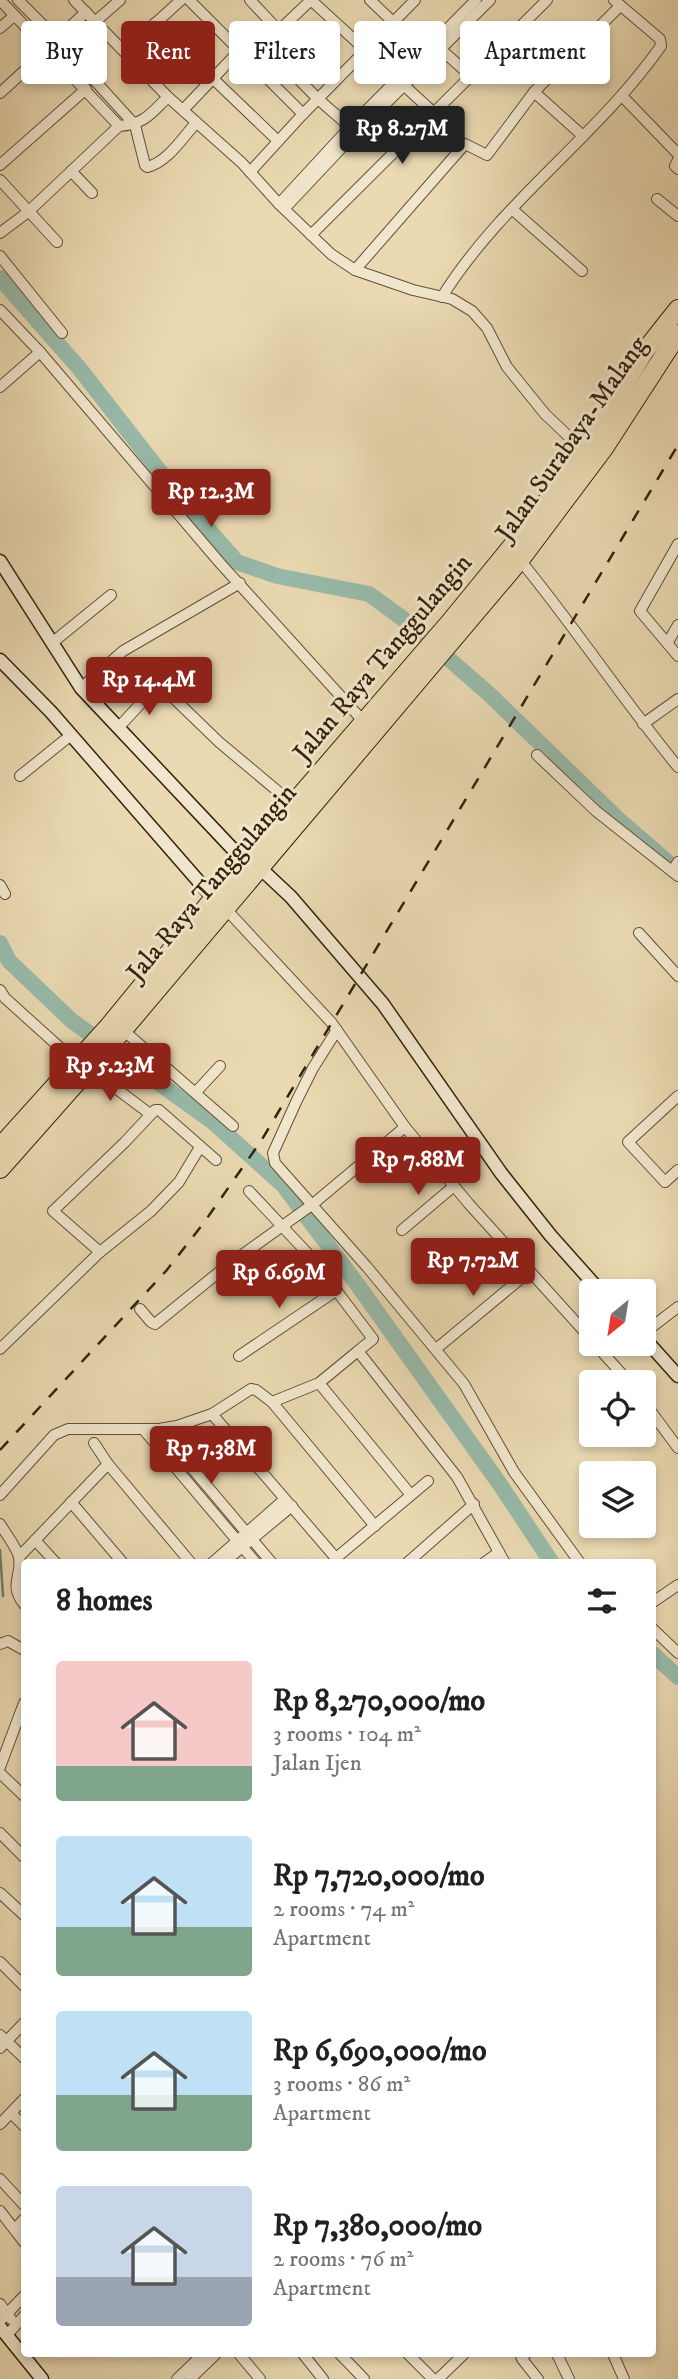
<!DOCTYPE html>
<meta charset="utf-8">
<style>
:root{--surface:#fff;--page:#f6f6f6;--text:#202124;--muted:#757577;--accent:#8f2418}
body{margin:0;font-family:"IM FELL DW Pica",serif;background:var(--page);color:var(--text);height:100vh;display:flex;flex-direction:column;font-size:26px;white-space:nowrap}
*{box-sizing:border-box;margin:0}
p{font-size:23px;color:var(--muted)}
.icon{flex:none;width:38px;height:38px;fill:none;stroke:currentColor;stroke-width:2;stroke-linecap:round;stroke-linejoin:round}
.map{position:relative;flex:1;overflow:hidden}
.panel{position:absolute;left:21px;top:1559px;width:635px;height:798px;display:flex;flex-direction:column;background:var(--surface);border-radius:7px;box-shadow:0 4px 10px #0003}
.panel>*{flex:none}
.top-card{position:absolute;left:21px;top:21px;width:637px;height:63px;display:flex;gap:14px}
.needle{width:46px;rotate:210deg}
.buttons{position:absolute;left:579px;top:1279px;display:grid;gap:14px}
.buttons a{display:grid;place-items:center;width:77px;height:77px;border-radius:7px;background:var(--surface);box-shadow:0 4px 10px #0003;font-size:35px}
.price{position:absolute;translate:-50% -60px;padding:0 16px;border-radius:7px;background:var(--accent);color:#fff;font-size:23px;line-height:46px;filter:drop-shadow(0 2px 4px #0008)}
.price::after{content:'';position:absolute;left:50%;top:42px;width:21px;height:16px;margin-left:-10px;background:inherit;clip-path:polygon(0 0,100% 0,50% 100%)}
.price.current{background:#222;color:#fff}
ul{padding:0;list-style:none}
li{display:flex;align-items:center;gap:21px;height:175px;padding:0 35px}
li span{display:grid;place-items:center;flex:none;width:196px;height:140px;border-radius:7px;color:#555}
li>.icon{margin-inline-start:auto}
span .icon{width:84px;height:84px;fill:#fffc;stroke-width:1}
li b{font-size:30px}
h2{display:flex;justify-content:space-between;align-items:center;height:84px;padding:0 35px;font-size:30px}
.pill{padding:0 24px;border-radius:7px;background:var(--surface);box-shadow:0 4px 10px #0003;font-size:24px;line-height:63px}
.pill.current{background:var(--accent);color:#fff}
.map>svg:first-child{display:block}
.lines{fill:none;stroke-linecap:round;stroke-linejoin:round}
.stream{stroke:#707e6b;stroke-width:2.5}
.river{stroke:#98baaa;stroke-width:16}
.street-casing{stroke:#615036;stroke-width:12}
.secondary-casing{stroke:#33230c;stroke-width:15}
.highway-casing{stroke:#33230c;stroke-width:20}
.street{stroke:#f1e6cd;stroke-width:10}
.secondary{stroke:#f1e6cd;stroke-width:12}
.highway{stroke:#ead9b2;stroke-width:18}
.rail{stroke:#33230c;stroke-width:2.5;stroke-dasharray:12 12;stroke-linecap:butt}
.labels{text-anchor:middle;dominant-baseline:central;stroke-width:6;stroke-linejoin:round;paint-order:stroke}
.street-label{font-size:26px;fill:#33230c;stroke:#f1e6cd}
</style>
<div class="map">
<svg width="678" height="2379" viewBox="0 0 678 2379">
<rect width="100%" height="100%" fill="#ead9b2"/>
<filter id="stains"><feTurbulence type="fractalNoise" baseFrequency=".00286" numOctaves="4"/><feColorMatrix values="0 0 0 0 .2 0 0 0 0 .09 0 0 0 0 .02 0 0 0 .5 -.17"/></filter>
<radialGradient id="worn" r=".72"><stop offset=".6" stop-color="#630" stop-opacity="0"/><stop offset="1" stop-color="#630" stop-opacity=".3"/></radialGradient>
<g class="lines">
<polyline class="stream" points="0,1550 3,1596"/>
<g class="river">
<polyline points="0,278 79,368 178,495 237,562 277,576 369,594 402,618 489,694 618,819 678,871"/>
<polyline points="0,943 9,961 72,1021 213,1122 283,1185 357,1284 499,1483 552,1563"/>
<polyline points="653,1654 678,1677"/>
</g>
<g class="street-casing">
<g id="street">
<polyline points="0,0 119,126"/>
<path d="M 18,0 L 57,39 L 135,125 L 145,165 L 147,167 C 167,163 183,137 196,123"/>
<polyline points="74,0 168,97 242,163 279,204 331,254 355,270 413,290 452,299 472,311 487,328 507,367 545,414 584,451"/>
<polyline points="189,0 303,114"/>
<polyline points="250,0 278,30"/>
<polyline points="311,0 434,113"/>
<polyline points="370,0 394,23"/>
<polyline points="96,21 120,0"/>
<polyline points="155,23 278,141"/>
<polyline points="0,28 14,16"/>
<polyline points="57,39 86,12"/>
<polyline points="264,44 318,99 350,127"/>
<polyline points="437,46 471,76"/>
<polyline points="125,51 181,0"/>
<polyline points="248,60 311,0"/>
<polyline points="534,92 583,136"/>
<polyline points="0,93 47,50"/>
<polyline points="622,96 678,154"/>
<polyline points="183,110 239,51"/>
<polyline points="678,160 675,166 678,169"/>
<polyline points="0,165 86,89"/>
<polyline points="71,171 92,193"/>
<polyline points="250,172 303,114 415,0"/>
<polyline points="0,180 57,242"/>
<polyline points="657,199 678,216"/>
<polyline points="279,204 350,127 476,0"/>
<polyline points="285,208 348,141 490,0"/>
<polyline points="513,210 582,271"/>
<path d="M 0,233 L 28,212 L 119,126 C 145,124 150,114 168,97"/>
<polyline points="311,235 547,0"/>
<polyline points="0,256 62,333"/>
<polyline points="355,270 465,144 487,155 534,92 620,6"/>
<path d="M 442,297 C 500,203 597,137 661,46 L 660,39 L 614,0"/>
<polyline points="0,310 40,352 220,563 364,722"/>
<polyline points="0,387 40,352"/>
<polyline points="678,544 640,611 678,656"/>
<path d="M 520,560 C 575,627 623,700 678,767"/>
<polyline points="668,642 678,625"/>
<polyline points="52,643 111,595"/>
<polyline points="81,688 123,651 240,583"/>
<polyline points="643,724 678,699"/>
<polyline points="118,728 157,686 160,685 219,742 293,804"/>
<polyline points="537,755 596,811 678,876"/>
<polyline points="20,776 71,735"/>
<polyline points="672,871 678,862"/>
<polyline points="0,885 5,894"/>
<polyline points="224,907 331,1022 405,1127 469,1204 592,1340"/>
<polyline points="639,933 678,976"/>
<polyline points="0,990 5,998 77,1063"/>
<polyline points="123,1030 233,1126"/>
<polyline points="337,1030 313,1068 297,1100 273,1153 275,1163 367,1267 464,1384 514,1472 580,1563"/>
<polyline points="89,1068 150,1114"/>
<polyline points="196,1092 220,1066"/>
<polyline points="678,1096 628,1142 665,1182 678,1170"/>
<polyline points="249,1191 311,1257 373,1339 358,1351"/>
<polyline points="402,1230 454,1186"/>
<polyline points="100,1252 53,1211 124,1143 155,1110 159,1110 216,1160"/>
<polyline points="140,1309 151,1322 155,1324 224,1268 313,1204 405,1127"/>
<polyline points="644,1333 678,1307"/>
<polyline points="595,1344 629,1382"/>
<polyline points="0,1349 100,1252 151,1211 179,1182 200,1147"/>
<polyline points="436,1349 530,1271"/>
<polyline points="239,1356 337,1290"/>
<polyline points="319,1383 411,1495"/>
<polyline points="272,1402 375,1526"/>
<polyline points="644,1402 678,1448"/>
<polyline points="212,1414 340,1563"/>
<polyline points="143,1429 256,1563"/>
<polyline points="159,1429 272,1563"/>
<polyline points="94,1443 108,1464"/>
<polyline points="0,1495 54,1435 68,1429 159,1429 177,1426 212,1414 251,1389 256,1390 272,1402 319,1383 358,1351 457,1477 505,1563"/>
<polyline points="71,1502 123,1563"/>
<path d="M 0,1524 C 6,1534 14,1544 18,1554 C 25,1572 7,1584 24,1604"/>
<polyline points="35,1540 56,1563"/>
<polyline points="19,1557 108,1464 191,1563"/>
<polyline points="336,1558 428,1481"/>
<polyline points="212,1563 285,1499"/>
<polyline points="223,1563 292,1506"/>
<polyline points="407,1563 474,1504"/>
<polyline points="484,1563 499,1552"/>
<polyline points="653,1602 678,1585"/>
<polyline points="653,1629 678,1653"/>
<polyline points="0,1644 8,1641 24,1650"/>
<polyline points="0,1767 24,1703"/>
<polyline points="0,1773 24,1796"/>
<polyline points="0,1833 24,1857"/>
<polyline points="0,1893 24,1915"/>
<polyline points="0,1962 24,1986"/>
<polyline points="0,2035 24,2058"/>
<polyline points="0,2048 24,2023"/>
<polyline points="11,2113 24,2126"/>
<polyline points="0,2124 24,2099"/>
<polyline points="0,2179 24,2205"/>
<polyline points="0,2211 24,2242"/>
<polyline points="15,2229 24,2219"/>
<polyline points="0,2304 11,2319"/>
<polyline points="0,2321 24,2296"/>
<polyline points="7,2335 24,2316"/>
<polyline points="239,2354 260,2379"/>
<polyline points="303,2354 323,2379"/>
<polyline points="340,2354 364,2379"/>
<polyline points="408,2354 433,2379"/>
<polyline points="526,2354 521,2356 522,2359 538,2379"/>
<polyline points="557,2354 569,2379"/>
<polyline points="613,2354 624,2379"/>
<polyline points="177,2379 203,2354"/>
<polyline points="190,2379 216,2354"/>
<polyline points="438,2379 464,2354"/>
</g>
</g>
<g class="secondary-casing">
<g id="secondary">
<polyline points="0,561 81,688 244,861"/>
<polyline points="0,660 51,712 214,899"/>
<polyline points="259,867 291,897 383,1004 501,1173 551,1236 601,1292"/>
<polyline points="644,1338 678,1376"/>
<polyline points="0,2327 42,2379"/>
</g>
</g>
<g class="highway-casing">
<g id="highway">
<polyline points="0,1147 109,1026 244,861 450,622 530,524 584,451 644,352 678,309"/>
<polyline points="0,1169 123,1030 520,560 604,448 678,334"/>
</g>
</g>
<use href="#street" class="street"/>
<use href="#secondary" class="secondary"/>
<use href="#highway" class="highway"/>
<polyline class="rail" points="0,1450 166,1271 203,1224 261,1141 678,445"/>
</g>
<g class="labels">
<g class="street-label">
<text transform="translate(572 439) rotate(-55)">Jalan Surabaya-Malang</text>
<text transform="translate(383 658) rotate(-50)">Jalan Raya Tanggulangin</text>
<text transform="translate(212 883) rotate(-50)">Jala Raya Tanggulangin</text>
</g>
</g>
<rect width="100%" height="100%" filter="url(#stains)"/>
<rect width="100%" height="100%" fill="url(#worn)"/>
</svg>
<div class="buttons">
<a><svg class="needle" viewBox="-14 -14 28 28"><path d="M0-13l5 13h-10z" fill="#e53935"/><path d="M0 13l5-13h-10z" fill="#757577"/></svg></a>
<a><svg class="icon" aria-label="locate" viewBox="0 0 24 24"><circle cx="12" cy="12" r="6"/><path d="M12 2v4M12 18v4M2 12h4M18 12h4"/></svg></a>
<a><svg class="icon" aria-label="layers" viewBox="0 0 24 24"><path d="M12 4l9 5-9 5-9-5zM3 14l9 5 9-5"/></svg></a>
</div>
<b class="price current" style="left:402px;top:166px">Rp 8.27M</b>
<b class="price" style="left:211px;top:529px">Rp 12.3M</b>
<b class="price" style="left:149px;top:717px">Rp 14.4M</b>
<b class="price" style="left:110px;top:1103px">Rp 5.23M</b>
<b class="price" style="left:418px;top:1197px">Rp 7.88M</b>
<b class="price" style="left:473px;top:1298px">Rp 7.72M</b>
<b class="price" style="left:279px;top:1310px">Rp 6.69M</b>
<b class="price" style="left:211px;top:1486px">Rp 7.38M</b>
<div class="top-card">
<a class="pill">Buy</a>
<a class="pill current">Rent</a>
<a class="pill">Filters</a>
<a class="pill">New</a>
<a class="pill">Apartment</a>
</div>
<section class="panel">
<h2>8 homes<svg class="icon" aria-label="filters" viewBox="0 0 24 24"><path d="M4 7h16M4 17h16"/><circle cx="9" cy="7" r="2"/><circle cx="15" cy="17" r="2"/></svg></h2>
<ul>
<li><span style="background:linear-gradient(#f6c9c9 75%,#7fa58c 0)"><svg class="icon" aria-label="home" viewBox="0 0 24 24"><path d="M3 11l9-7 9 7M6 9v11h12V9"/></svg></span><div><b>Rp 8,270,000/mo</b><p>3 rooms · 104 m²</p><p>Jalan Ijen</p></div></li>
<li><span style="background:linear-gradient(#bfe0f5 65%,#7fa58c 0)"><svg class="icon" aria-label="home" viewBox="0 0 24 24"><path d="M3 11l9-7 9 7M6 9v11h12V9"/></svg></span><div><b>Rp 7,720,000/mo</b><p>2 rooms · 74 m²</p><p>Apartment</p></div></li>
<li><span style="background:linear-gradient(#bfe0f5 60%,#7fa58c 0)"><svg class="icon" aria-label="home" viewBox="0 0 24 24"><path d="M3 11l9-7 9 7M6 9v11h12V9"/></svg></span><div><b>Rp 6,690,000/mo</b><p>3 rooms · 86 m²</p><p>Apartment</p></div></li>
<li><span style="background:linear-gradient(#c9d6e8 65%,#9aa5b1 0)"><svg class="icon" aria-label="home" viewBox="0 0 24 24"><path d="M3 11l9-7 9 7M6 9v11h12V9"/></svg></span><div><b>Rp 7,380,000/mo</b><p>2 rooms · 76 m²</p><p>Apartment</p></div></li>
</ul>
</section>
</div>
